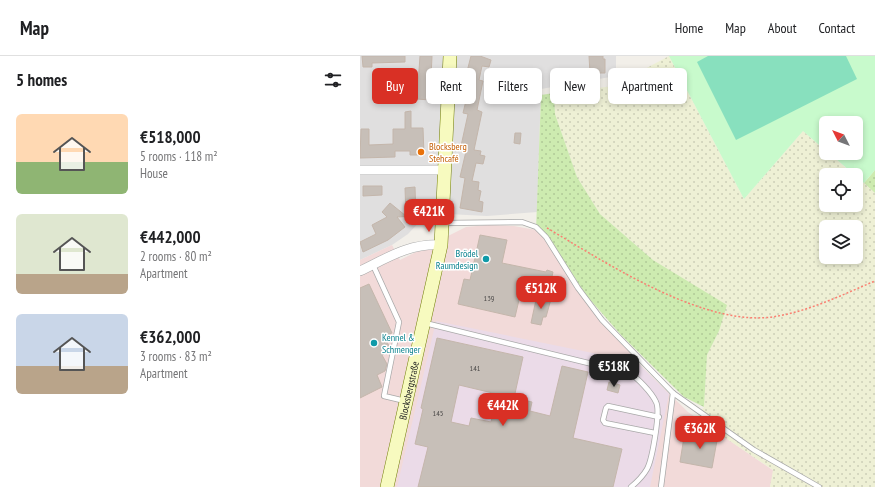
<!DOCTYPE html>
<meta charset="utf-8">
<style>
:root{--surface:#fff;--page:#f2f2f2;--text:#202124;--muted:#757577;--line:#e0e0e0;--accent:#d93025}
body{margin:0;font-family:"PT Sans Narrow",sans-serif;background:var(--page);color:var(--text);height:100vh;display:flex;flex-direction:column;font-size:15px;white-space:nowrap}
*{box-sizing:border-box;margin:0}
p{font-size:13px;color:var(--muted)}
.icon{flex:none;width:22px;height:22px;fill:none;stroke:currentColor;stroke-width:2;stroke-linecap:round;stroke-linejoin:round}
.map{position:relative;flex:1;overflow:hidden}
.panel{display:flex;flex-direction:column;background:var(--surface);width:360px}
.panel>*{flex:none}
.top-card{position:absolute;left:12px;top:12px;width:380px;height:36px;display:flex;gap:8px}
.needle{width:26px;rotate:312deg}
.tools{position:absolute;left:459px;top:60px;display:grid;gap:8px}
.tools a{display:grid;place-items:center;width:44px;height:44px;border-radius:6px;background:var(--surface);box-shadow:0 2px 6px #0003;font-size:20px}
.price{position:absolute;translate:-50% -34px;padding:0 9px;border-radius:8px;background:var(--accent);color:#fff;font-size:13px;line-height:26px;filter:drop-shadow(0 1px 2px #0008)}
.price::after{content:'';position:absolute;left:50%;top:24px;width:12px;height:9px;margin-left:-6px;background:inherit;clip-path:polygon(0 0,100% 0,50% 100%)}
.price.active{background:#222;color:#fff}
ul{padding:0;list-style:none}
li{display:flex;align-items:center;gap:12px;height:100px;padding:0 16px}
li span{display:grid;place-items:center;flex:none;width:112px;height:80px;border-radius:6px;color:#555}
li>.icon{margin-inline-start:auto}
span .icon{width:48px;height:48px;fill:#fffc;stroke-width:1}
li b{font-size:17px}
h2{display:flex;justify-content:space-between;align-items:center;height:48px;padding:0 16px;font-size:17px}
.chip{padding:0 14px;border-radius:6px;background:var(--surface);box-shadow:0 2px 6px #0003;font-size:14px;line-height:36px}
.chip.active{background:var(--accent);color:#fff}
header{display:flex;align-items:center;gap:24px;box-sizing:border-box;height:56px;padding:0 20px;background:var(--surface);border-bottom:1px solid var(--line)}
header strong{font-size:19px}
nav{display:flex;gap:22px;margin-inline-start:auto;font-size:14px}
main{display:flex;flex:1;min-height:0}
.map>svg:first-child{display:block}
.residential{fill:#e0dfdf}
.commercial{fill:#f2dad9}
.industrial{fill:#ebdbe8}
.farmland{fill:url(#farmland-dots);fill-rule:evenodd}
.grass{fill:url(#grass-dots)}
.park{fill:#c8facc}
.pitch{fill:#88e0be}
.building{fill:#c7bfb8;stroke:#c4b6ab;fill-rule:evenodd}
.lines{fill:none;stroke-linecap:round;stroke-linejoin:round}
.service-casing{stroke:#a9a9a9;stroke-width:6}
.minor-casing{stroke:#a9a9a9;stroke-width:10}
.secondary-casing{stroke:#707d05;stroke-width:14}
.path{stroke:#fa8072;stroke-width:1.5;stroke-dasharray:2 2;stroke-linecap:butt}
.service{stroke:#fff;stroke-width:4.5}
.minor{stroke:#fff;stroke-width:9}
.secondary{stroke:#f7fabf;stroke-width:13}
.food-dot{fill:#e8710a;stroke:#fff;stroke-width:1.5}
.culture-dot{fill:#0f9aa8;stroke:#fff;stroke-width:1.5}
.labels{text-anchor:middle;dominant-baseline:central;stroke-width:3;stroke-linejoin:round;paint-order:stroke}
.number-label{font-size:8px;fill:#4b4948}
.food-label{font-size:10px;fill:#c56008;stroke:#fff;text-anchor:start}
.culture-label{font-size:10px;fill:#0d838f;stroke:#fff;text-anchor:end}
.street-label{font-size:10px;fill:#222;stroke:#fff}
</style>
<header>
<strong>Map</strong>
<nav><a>Home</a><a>Map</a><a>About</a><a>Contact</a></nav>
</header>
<main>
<section class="panel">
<h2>5 homes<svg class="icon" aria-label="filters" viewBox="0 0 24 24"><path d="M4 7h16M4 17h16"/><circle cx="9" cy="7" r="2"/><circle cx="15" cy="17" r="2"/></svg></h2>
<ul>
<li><span style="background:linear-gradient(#ffd9b3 60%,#8fb573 0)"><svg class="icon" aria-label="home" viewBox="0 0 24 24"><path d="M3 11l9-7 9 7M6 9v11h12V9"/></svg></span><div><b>€518,000</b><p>5 rooms · 118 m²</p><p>House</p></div></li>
<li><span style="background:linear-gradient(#dfe7d0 75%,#b9a48a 0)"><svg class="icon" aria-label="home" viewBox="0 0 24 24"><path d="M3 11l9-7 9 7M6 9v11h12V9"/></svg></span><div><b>€442,000</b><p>2 rooms · 80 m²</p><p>Apartment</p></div></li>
<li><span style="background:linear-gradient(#c9d6e8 65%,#b9a48a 0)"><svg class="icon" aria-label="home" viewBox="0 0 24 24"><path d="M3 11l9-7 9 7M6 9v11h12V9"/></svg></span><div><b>€362,000</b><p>3 rooms · 83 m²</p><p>Apartment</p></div></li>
</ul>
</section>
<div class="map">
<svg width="515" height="431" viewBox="0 0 515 431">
<defs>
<pattern id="farmland-dots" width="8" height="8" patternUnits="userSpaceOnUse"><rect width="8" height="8" fill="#eef0d5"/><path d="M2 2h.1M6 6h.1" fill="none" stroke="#ccceb7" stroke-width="1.8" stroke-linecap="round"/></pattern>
<pattern id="grass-dots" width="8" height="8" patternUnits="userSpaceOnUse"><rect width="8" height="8" fill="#cdebb0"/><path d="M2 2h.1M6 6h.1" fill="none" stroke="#b0c997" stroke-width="1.8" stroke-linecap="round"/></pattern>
</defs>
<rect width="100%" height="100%" fill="#f2efe9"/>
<polygon class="residential" points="0,0 256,0 256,20 181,33 177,156 127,160 68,157 48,178 32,189 0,204"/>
<polygon class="commercial" points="128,169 154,170 176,174 187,179 226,239 277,306 328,356 414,415 410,431 0,431 0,204 32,189 40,204 106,171"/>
<polygon class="industrial" points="76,265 277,306 309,338 290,431 37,431"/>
<path class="farmland" d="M 309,0 L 384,143 L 443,75 L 466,95 L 466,97 L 469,97 L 494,119 L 466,119 L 466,149 L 496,149 L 496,120 L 515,137 L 515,431 L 410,431 L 413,414 L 336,362 L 344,351 L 347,299 L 359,275 L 366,249 L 293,204 L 240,158 L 217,121 L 195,58 L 194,38 L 253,30 ZM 466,171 L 496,171 L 496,201 L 466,201 Z"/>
<g class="grass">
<polygon points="194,37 195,58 217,121 240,158 293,204 367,249 359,275 347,299 344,351 324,341 261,279 226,239 187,179 176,174 181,39"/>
<polygon points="515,114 515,137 504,127"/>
</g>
<polygon class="park" points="309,0 515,0 515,114 504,127 469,97 496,97 496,67 466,67 466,95 443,75 384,143"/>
<polygon class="pitch" points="348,0 486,0 497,23 376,84 337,6"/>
<g class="building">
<polygon points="2,0 45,0 45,6 12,7 12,11 3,11"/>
<polygon points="60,0 72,0 70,44 57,43"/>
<polygon points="111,0 120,0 131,4 129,11 122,10 119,24 123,25 117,54 122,56 114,94 121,95 120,99 125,100 123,108 116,107 112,125 119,126 118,134 121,135 119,145 123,146 122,156 100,152 105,122 100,121 107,91 101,90 108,58 103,57 110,28 104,27"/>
<polygon points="229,0 243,0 243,3 245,3 245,17 230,17"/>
<polygon points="51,55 51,72 63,72 64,99 50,99 50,95 35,95 35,101 0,102 1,73 9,73 9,89 33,88 33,73 45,73 45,56"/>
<polygon points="155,77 161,77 160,88 154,87"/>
<polygon points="3,130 22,130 22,139 3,140"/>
<polygon points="55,131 56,160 37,161 45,171 28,184 3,196 0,186 16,178 12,169 27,161 22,156 30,147 46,160 45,132"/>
<polygon points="120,179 147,184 142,207 186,216 187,214 193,216 190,229 178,227 177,230 163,227 155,261 98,248 104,223 110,224"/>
<polygon points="9,228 32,277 24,280 30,292 29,295 22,299 27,308 25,315 17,319 22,331 0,342 0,232"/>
<polygon points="177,239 191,243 186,261 183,261 181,269 171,267"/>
<path d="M 77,282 L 163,301 L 154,342 L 172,346 L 170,355 L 190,360 L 202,310 L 228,316 L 213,382 L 262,393 L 253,431 L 58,431 L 68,391 L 55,388 L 63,353 L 61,352 ZM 99,329 L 137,338 L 131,366 L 111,362 L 109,370 L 91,366 Z"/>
<polygon points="249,326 260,329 258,337 247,334"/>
<polygon points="342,376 358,379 352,412 320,406 324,381 340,384"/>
</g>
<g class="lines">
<g class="service-casing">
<g id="service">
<polyline points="83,167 162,166 176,171 186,181 218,232 242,264 313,337 394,394 459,431"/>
<polyline points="13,209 39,266 24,340 45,345"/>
<path d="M 65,267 L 269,317 C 277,321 292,337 296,346 C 301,355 292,404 287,413 C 283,420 277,426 271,431"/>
<polyline points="295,377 245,367 243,364 246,352 248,350 299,361"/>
<polyline points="301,431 313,337"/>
</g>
</g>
<g class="minor-casing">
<g id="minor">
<polyline points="0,114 85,114"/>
<path d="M 0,215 C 27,202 50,187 81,189"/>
</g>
</g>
<g class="secondary-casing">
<g id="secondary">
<path id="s1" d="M 27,431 L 81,189 L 90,0"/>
</g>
</g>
<path class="path" d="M 187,172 C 247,207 347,274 418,260 C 452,254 484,238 515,225"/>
<use href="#service" class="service"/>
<use href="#minor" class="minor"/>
<use href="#secondary" class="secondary"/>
</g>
<circle class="food-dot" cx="61" cy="96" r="4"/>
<g class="culture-dot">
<circle cx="126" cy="203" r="4"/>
<circle cx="14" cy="287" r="4"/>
</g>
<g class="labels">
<g class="number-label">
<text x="129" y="242">139</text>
<text x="115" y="312">141</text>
<text x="78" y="357">145</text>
</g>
<g class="food-label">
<text x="69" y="90">Blocksberg<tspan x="69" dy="12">Stehcafé</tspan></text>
</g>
<g class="culture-label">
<text x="118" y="197">Brödel<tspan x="118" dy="12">Raumdesign</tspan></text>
<text x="22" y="281" text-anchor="start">Kennel &amp;<tspan x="22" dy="12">Schmenger</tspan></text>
</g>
<g class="street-label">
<text stroke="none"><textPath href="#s1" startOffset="99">Blocksbergstraße</textPath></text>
</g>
</g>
</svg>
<div class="tools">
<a><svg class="needle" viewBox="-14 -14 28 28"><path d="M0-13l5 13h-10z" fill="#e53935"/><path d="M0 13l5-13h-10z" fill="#757577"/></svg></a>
<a><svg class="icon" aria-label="locate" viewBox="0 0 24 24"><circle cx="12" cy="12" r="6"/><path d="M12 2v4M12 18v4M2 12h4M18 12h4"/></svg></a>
<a><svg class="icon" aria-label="layers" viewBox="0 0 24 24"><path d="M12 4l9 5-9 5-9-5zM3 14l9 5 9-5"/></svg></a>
</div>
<b class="price" style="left:69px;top:177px">€421K</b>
<b class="price" style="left:181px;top:254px">€512K</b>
<b class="price active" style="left:254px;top:332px">€518K</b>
<b class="price" style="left:143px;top:371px">€442K</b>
<b class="price" style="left:340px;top:394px">€362K</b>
<div class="top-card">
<a class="chip active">Buy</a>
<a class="chip">Rent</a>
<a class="chip">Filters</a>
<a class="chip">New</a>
<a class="chip">Apartment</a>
</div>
</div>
</main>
